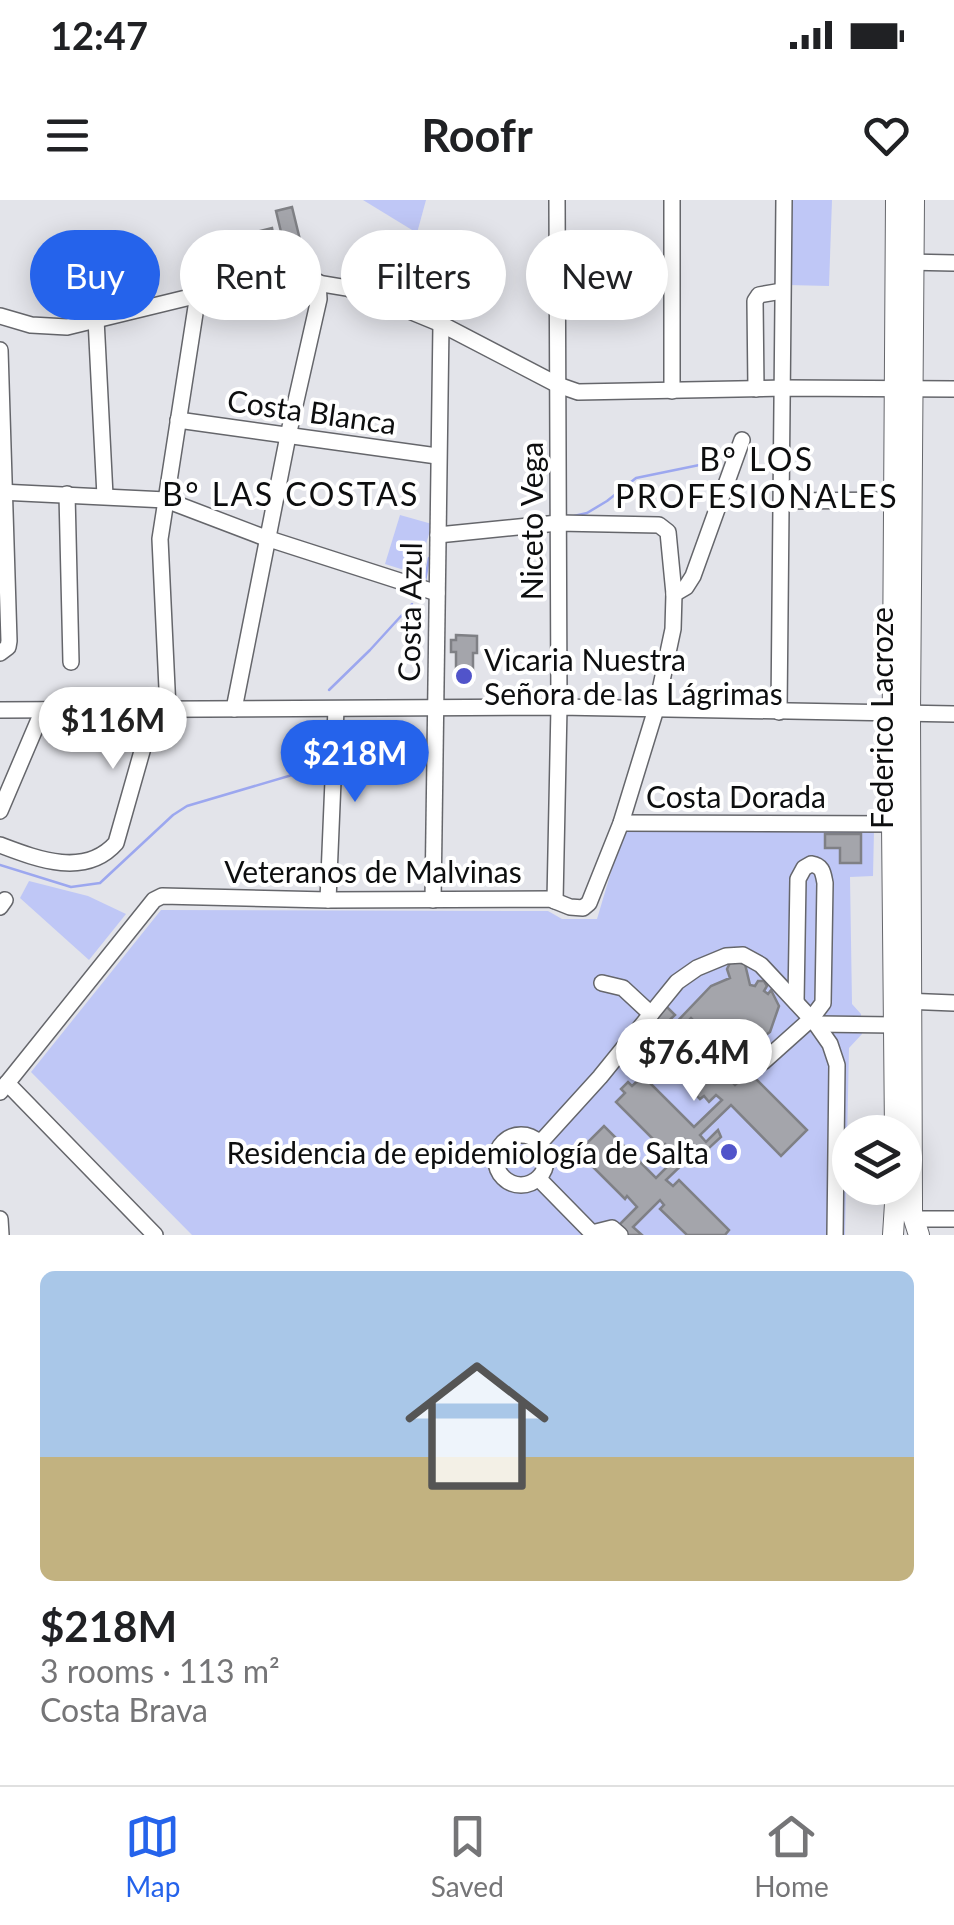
<!DOCTYPE html>
<meta charset="utf-8">
<style>
:root{--surface:#fff;--page:#f6f6f6;--text:#202124;--muted:#757577;--line:#e0e0e0;--accent:#2563eb}
body{margin:0;font-family:Lato,sans-serif;background:var(--page);color:var(--text);height:100vh;display:flex;flex-direction:column;font-size:38px;white-space:nowrap}
*{box-sizing:border-box;margin:0}
p{font-size:32px;color:var(--muted)}
.icon{flex:none;width:55px;height:55px;fill:none;stroke:currentColor;stroke-width:2;stroke-linecap:round;stroke-linejoin:round}
.map{position:relative;height:1035px;overflow:hidden}
.drawer{display:flex;flex-direction:column;background:var(--surface);flex:1}
.drawer>*{flex:none}
.top-card{position:absolute;left:30px;top:30px;width:895px;height:90px;display:flex;gap:20px}
.controls{position:absolute;left:832px;top:915px;display:grid;gap:20px}
.controls a{display:grid;place-items:center;width:90px;height:90px;border-radius:50%;background:var(--surface);box-shadow:0 5px 25px #0003;font-size:50px}
.price{position:absolute;translate:-50% -85px;padding:0 22px;border-radius:35px;background:#fff;color:#222;font-size:32px;line-height:65px;filter:drop-shadow(0 2px 5px #0008)}
.price::after{content:'';position:absolute;left:50%;top:60px;width:30px;height:22px;margin-left:-15px;background:inherit;clip-path:polygon(0 0,100% 0,50% 100%)}
.price.selected{background:var(--accent);color:#fff}
ul{padding:0;list-style:none}
li{display:grid;align-content:center;gap:20px;height:530px;padding:0 40px}
li span{display:grid;place-items:center;height:310px;border-radius:15px;color:#555}
li>.icon{margin-inline-start:auto}
span .icon{width:180px;height:180px;fill:#fffc;stroke-width:1}
li b{font-size:42px}
.pill{padding:0 35px;border-radius:45px;background:var(--surface);box-shadow:0 5px 25px #0003;font-size:35px;line-height:90px}
.pill.selected{background:var(--accent);color:#fff}
.status{display:flex;justify-content:space-between;align-items:center;height:70px;padding:0 50px;background:var(--surface);direction:ltr}
.status svg{height:28px;fill:currentColor}
header{display:flex;justify-content:space-between;align-items:center;height:130px;padding:0 40px;background:var(--surface);font-size:45px;font-weight:700}
.tabs{display:flex;justify-content:space-around;align-items:center;height:140px;border-top:2px solid var(--line);background:var(--surface);font-size:28px;color:var(--muted)}
.tabs a{display:grid;justify-items:center;gap:5px}
.tabs .selected{color:var(--accent)}
.map>svg:first-child{display:block}
.green{fill:#bfc7f6}
.lines{fill:none;stroke-linecap:round;stroke-linejoin:round}
.stream{stroke:#9ca7ef;stroke-width:2.5}
.building{fill:#a4a5ab;stroke:#7f8085;stroke-width:2.5}
.minor-casing{stroke:#65666b;stroke-width:18}
.major-casing{stroke:#65666b;stroke-width:22}
.minor{stroke:#fff;stroke-width:15}
.major{stroke:#fff;stroke-width:20}
.poi-dot{fill:#5154ca;stroke:#fff;stroke-width:4}
.labels{text-anchor:middle;dominant-baseline:central;stroke-width:8;stroke-linejoin:round;paint-order:stroke}
.street-label{font-size:30px;fill:#0d0e0f;stroke:#fff}
.poi-label{font-size:30px;fill:#0d0e0f;stroke:#fff;text-anchor:start}
.neighbourhood-label{font-size:32px;letter-spacing:2.5px;fill:#0d0e0f;stroke:#fff}
</style>
<div class="status"><b>12:47</b><svg viewBox="0 0 49 12"><path d="M0 12V9h3v3zM5 12V6h3v6zM10 12V3h3v9zM15 12V0h3v12zM26 1h20v11H26zM47 4h2v5h-2z"/></svg></div>
<header><svg class="icon" aria-label="menu" viewBox="0 0 24 24"><path d="M4 6h16M4 12h16M4 18h16"/></svg>Roofr<svg class="icon" aria-label="heart" viewBox="0 0 24 24"><path d="M12 20l-8-8c-3-5 5-10 8-4 3-6 11-1 8 4z"/></svg></header>
<div class="map">
<svg width="954" height="1035" viewBox="0 0 954 1035">
<rect width="100%" height="100%" fill="#e3e4ea"/>
<g class="green">
<polygon points="363,0 426,0 417,33"/>
<polygon points="788,0 832,0 829,86 788,85"/>
<polygon points="400,315 432,324 417,374 385,364"/>
<polygon points="624,628 874,630 873,676 850,677 852,804 861,814 862,834 849,848 845,1035 192,1035 31,872 161,710 548,711 562,719 597,719"/>
<polygon points="29,681 88,696 126,714 89,760 20,698"/>
</g>
<g class="lines">
<g class="stream">
<polyline points="574,316 587,313 607,301 636,278 714,262"/>
<polyline points="425,381 429,358"/>
<polyline points="329,490 370,450 412,404"/>
<polyline points="0,665 71,687 100,683 173,615 187,606 309,570 315,556 318,533"/>
</g>
</g>
<g class="building">
<polygon points="292,7 303,52 284,56 282,45 276,46 279,57 259,62 252,33 272,28 274,38 282,36 276,11"/>
<polygon points="456,435 477,436 477,453 473,453 473,481 456,481 456,452 451,452 451,440 456,440"/>
<polygon points="825,634 861,634 861,663 840,663 840,648 825,648"/>
<polygon points="737,762 745,764 750,785 755,786 758,781 764,781 767,786 764,791 768,794 771,790 779,806 770,832 759,840 757,836 741,841 731,841 722,849 691,818 680,829 735,885 749,872 807,930 781,956 731,905 700,935 706,942 718,930 721,937 697,959 693,954 666,980 673,986 679,980 729,1030 725,1035 687,1035 660,1009 664,1005 660,1000 633,1027 642,1035 627,1035 618,1026 637,1007 627,996 625,999 578,952 604,926 656,978 689,945 684,939 672,951 665,944 661,947 616,902 625,893 621,889 628,882 632,886 643,876 694,927 722,900 716,895 709,902 704,896 700,899 654,852 662,844 658,841 663,837 658,832 650,840 641,832 666,806 675,815 663,826 668,831 711,786 730,778 727,769 730,763"/>
</g>
<g class="lines">
<g class="minor-casing">
<g id="minor">
<polyline points="672,0 672,191"/>
<polyline points="906,62 954,63"/>
<polyline points="0,116 31,125 67,127 256,81 293,79 347,88 407,110 441,124 558,185 578,192 784,188 954,189"/>
<polyline points="96,119 105,296"/>
<polyline points="0,150 9,441 8,447 0,453"/>
<polyline points="756,189 755,101 759,95 782,91"/>
<polyline points="178,220 437,256"/>
<polyline points="0,292 166,300 263,337 437,393"/>
<polyline points="67,294 71,462"/>
<polyline points="782,301 903,300"/>
<polyline points="674,394 686,387 693,376 742,240"/>
<polyline points="234,509 288,236 319,99 318,82"/>
<polyline points="0,510 559,507 954,514"/>
<polyline points="168,510 160,339 198,94"/>
<polyline points="779,512 784,0"/>
<polyline points="0,611 43,510"/>
<polyline points="621,623 902,624"/>
<path d="M 0,645 C 37,659 85,678 116,643 L 154,509"/>
<polyline points="328,700 336,509"/>
<polyline points="433,700 441,124"/>
<polyline points="555,701 559,507 557,0"/>
<polyline points="0,707 5,700"/>
<polyline points="602,783 623,788 651,814"/>
<polyline points="903,801 954,803"/>
<polyline points="816,824 894,825"/>
<path d="M 763,862 L 811,819 L 823,803 L 825,683 C 823,673 823,666 811,664 L 804,668 L 798,679 L 796,802"/>
<polyline points="7,883 155,1035"/>
<polyline points="0,892 154,700 162,696 328,700 550,699 570,707 583,708 589,703 621,623 656,509 673,429 674,394 668,332 659,325 558,323 438,335"/>
<circle cx="521" cy="960" r="25"/>
<polyline points="540,943 600,877 677,782 697,768 726,756 743,755 761,765 816,824 830,844 837,865 835,1035"/>
<polyline points="539,979 594,1035"/>
<polyline points="0,1019 1,1035"/>
<polyline points="914,1019 954,1019"/>
<polyline points="592,1033 612,1028 620,1035"/>
</g>
</g>
<g class="major-casing">
<g id="major">
<polyline points="914,0 910,514 912,997 912,1013 919,1035"/>
<polyline points="895,932 892,624 896,0"/>
<polyline points="893,1035 896,988"/>
</g>
</g>
<use href="#minor" class="minor"/>
<use href="#major" class="major"/>
</g>
<g class="poi-dot">
<circle cx="464" cy="476" r="10"/>
<circle cx="729" cy="952" r="10"/>
</g>
<g class="labels">
<g class="street-label">
<text transform="translate(312 211) rotate(8)">Costa Blanca</text>
<text transform="translate(531 321) rotate(-90)">Niceto Vega</text>
<text transform="translate(409 412) rotate(-89)">Costa Azul</text>
<text transform="translate(881 518) rotate(-90)">Federico Lacroze</text>
<text x="736" y="596">Costa Dorada</text>
<text x="373" y="671">Veteranos de Malvinas</text>
</g>
<g class="poi-label">
<text x="484" y="459">Vicaria Nuestra<tspan x="484" dy="34">Señora de las Lágrimas</tspan></text>
<text x="709" y="952" text-anchor="end">Residencia de epidemiología de Salta</text>
</g>
<g class="neighbourhood-label">
<text x="757" y="258">B° LOS<tspan x="757" dy="37">PROFESIONALES</tspan></text>
<text x="291" y="293">B° LAS COSTAS</text>
</g>
</g>
</svg>
<div class="controls">
<a><svg class="icon" aria-label="layers" viewBox="0 0 24 24"><path d="M12 4l9 5-9 5-9-5zM3 14l9 5 9-5"/></svg></a>
</div>
<b class="price" style="left:113px;top:572px">$116M</b>
<b class="price selected" style="left:355px;top:605px">$218M</b>
<b class="price" style="left:694px;top:904px">$76.4M</b>
<div class="top-card">
<a class="pill selected">Buy</a>
<a class="pill">Rent</a>
<a class="pill">Filters</a>
<a class="pill">New</a>
</div>
</div>
<section class="drawer">
<ul>
<li><span style="background:linear-gradient(#a9c7e8 60%,#c2b280 0)"><svg class="icon" aria-label="home" viewBox="0 0 24 24"><path d="M3 11l9-7 9 7M6 9v11h12V9"/></svg></span><div><b>$218M</b><p>3 rooms · 113 m²</p><p>Costa Brava</p></div></li>
</ul>
</section>
<nav class="tabs">
<a class="selected"><svg class="icon" aria-label="map" viewBox="0 0 24 24"><path d="M3 6l6-2 6 2 6-2v14l-6 2-6-2-6 2zM9 4v14M15 6v14"/></svg>Map</a>
<a><svg class="icon" aria-label="saved" viewBox="0 0 24 24"><path d="M7 4h10v16l-5-4-5 4z"/></svg>Saved</a>
<a><svg class="icon" aria-label="home" viewBox="0 0 24 24"><path d="M3 11l9-7 9 7M6 9v11h12V9"/></svg>Home</a>
</nav>
